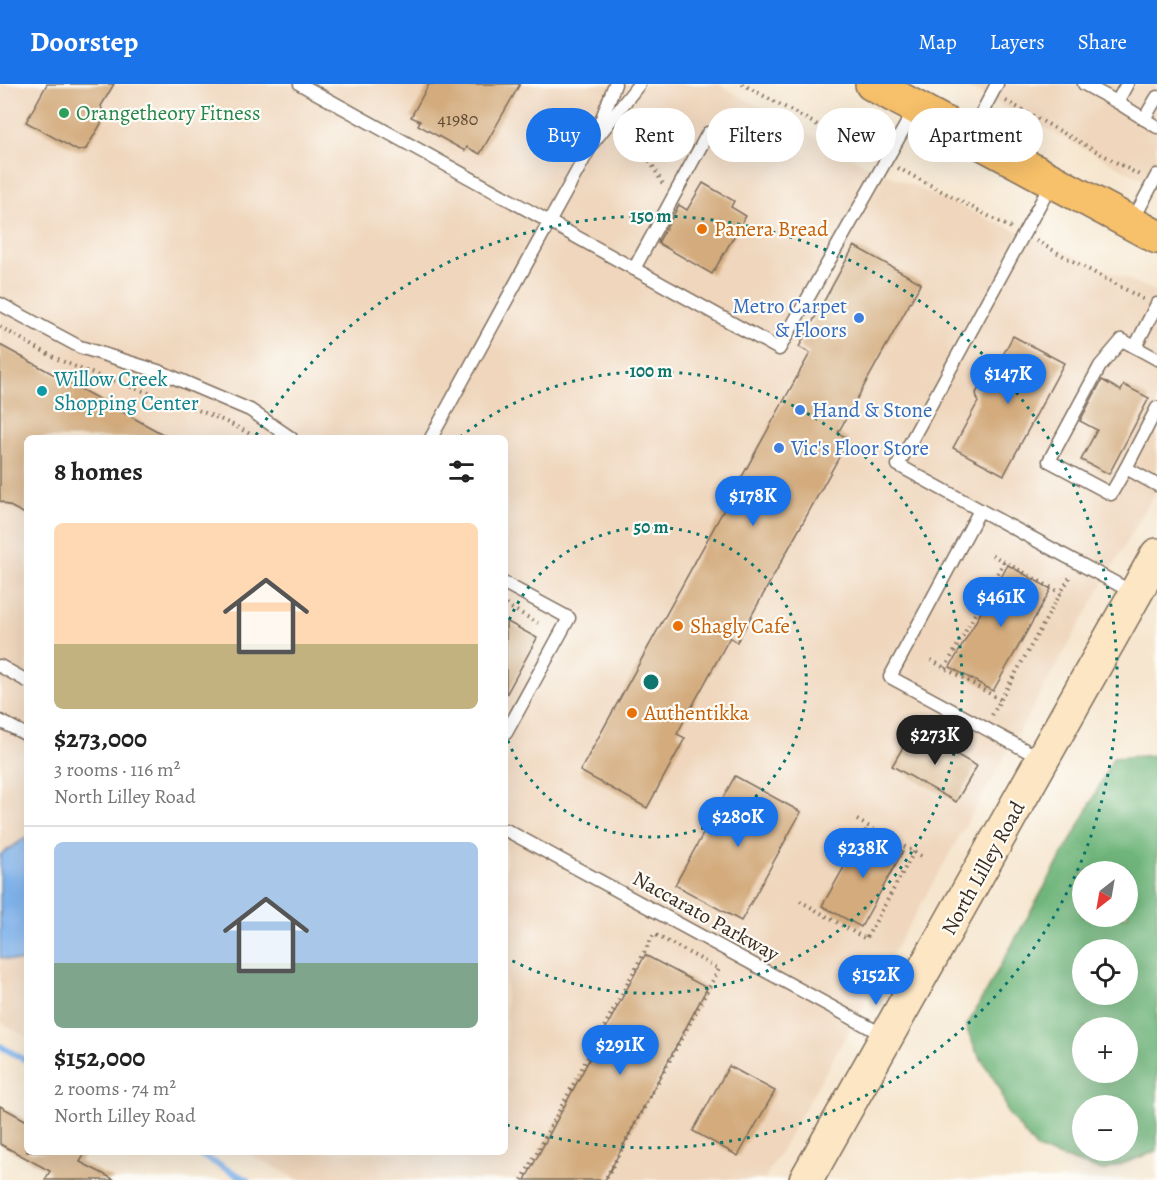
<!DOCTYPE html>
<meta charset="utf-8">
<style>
:root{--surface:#fff;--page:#f2f2f2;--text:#222;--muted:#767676;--line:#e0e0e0;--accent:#1a73e8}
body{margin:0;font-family:Alegreya,serif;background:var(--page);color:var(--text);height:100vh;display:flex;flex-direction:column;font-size:22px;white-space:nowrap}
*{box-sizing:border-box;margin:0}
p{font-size:20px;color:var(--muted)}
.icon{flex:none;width:33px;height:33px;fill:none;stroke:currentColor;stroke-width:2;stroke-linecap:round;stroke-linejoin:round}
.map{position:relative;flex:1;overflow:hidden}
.details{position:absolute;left:24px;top:351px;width:484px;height:720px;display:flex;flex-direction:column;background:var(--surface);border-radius:9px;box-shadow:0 6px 24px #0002}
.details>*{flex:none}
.top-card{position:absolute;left:526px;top:24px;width:540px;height:54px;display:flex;gap:12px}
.needle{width:39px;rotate:211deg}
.tools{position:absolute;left:1072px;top:777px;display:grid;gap:12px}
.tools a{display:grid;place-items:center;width:66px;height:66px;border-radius:50%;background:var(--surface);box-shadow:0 6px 24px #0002;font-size:30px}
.price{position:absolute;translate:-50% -51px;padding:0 14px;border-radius:21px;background:var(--accent);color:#fff;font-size:20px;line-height:39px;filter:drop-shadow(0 2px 3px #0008)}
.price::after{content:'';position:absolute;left:50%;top:36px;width:18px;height:14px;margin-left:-9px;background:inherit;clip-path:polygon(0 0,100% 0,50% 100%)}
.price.current{background:#222;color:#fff}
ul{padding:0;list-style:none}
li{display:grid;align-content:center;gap:12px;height:318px;padding:0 30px}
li+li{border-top:2px solid var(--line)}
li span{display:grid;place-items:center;height:186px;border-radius:9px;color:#555}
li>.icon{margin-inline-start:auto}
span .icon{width:108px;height:108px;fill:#fffc;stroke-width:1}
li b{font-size:26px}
h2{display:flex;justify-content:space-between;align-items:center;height:72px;padding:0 30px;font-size:26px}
.chip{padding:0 21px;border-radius:27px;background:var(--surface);box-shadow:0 6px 24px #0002;font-size:21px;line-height:54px}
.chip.current{background:var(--accent);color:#fff}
header{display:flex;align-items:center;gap:36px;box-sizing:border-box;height:84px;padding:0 30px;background:var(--accent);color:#fff}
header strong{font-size:28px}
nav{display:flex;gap:33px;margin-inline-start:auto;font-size:21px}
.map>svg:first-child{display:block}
.built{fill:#efd6bc}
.forest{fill:#70b67b;stroke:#56704c;stroke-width:1.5;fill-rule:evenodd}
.water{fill:#80b4ed;stroke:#5e6f86;stroke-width:1.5}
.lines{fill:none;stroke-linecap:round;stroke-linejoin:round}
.stream{stroke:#80b4ed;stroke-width:6}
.building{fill:#d3ab7d}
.lane-casing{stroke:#7c6c5c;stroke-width:15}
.secondary-casing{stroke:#7c6c5c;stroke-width:36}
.primary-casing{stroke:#7c6c5c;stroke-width:36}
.path{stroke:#7c6c5c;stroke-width:4;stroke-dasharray:1.5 4.5;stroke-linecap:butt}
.lane{stroke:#fff;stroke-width:12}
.secondary{stroke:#fce6c4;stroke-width:33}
.primary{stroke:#f7c06b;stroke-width:33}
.ring{fill:none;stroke:#0f766e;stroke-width:3;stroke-dasharray:3 6}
.leisure-dot{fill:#2e9e5b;stroke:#fdfcf7;stroke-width:2}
.food-dot{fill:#e8710a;stroke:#fdfcf7;stroke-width:2}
.shop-dot{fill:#3f7fe0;stroke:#fdfcf7;stroke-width:2}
.culture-dot{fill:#0f9aa8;stroke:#fdfcf7;stroke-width:2}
.labels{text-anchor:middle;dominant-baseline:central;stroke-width:4.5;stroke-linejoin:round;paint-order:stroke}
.number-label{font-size:18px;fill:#614a36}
.leisure-label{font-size:21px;fill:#27864d;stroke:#fdfcf7;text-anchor:start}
.food-label{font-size:21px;fill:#c56008;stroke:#fdfcf7;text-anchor:start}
.shop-label{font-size:21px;fill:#366cbe;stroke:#fdfcf7;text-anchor:start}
.culture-label{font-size:21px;fill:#0d838f;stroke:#fdfcf7;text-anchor:start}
.street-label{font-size:21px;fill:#3b2a1e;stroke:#fdfcf7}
.centre{fill:#0f766e;stroke:#fdfcf7;stroke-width:3}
.ring-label{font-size:18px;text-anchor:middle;font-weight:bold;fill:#0f766e;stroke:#fdfcf7;stroke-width:4.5;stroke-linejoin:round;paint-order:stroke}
</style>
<header>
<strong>Doorstep</strong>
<nav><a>Map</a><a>Layers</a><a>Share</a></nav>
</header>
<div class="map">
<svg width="1157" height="1096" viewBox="0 0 1157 1096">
<rect width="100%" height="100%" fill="#fdfcf7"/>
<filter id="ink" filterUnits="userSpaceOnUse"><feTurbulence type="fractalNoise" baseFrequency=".0167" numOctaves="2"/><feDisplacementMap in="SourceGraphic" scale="12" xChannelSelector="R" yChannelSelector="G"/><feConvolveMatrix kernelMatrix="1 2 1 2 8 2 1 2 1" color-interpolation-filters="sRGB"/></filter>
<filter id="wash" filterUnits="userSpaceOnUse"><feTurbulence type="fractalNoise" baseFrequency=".008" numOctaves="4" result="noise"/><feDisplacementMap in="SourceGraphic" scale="24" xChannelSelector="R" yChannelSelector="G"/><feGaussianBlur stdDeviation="1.35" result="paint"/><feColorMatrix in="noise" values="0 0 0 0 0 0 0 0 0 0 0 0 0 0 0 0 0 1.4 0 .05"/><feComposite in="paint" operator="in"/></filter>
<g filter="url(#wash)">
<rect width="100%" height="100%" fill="#f6e6cf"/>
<g class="built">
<polygon points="0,0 718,0 870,83 1157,208 1157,405 764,1096 299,1096 246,1068 506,1068 506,354 27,354 27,953 0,938"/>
<polygon points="961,0 1157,0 1157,103"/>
</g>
<path class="forest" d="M 1157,671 L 1157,1067 L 1103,1087 L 1037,1065 L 1007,1028 L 1001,1006 L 976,967 L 966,943 L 1086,729 L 1113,674 ZM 1083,788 L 1128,788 L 1128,832 L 1083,832 ZM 1083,866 L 1128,866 L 1128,910 L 1083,910 ZM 1083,944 L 1128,944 L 1128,988 L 1083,988 ZM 1083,1022 L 1128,1022 L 1128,1066 L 1083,1066 Z"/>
<polygon class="water" points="27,753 27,879 0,874 0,771"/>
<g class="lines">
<g class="stream">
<polyline points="0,962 27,977"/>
<polyline points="195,1068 247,1096"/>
</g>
</g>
<g id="blocks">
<g class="building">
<polygon points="47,0 114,0 101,22 105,33 86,65 78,67 26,38"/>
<polygon points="429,0 520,0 480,70 467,63 465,67 418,41 420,37 411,33"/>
<polygon points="703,99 734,117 731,123 746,132 712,190 658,159 679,121 687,126"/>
<polygon points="854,162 921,199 838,349 849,355 737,558 730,553 677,650 685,654 647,724 580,687 810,269 799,263"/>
<polygon points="1013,252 1064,279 1004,391 953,364 978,318 976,309 983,297 988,299"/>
<polygon points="0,261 170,354 27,354 27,431 0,417"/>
<polygon points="1102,296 1121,307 1124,301 1149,314 1109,390 1081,376 1097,346 1080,337"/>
<polygon points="1008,481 1051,505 993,607 950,583"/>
<polygon points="506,537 537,554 506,611"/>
<polygon points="913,646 977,682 956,718 892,682"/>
<polygon points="735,692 801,728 741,837 675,801"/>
<polygon points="865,746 903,767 861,843 822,822"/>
<polygon points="645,871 707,904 605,1096 525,1096"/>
<polygon points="729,982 775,1007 738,1072 693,1047"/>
<polygon points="0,1022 27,1037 27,1068 86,1068 80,1078 115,1096 45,1096 50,1087 0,1060"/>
</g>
</g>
</g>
<g filter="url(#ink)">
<use href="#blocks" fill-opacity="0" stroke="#7c6c5c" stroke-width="1.5"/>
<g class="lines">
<g class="lane-casing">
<g id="lane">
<polyline points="300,0 779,265 915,25"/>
<polyline points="1084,0 1117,18 1127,0"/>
<polyline points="1117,18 1157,43"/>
<polyline points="1144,35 1157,13"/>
<polyline points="596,50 615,0"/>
<polyline points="970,51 997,0"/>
<polyline points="1132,138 1157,91"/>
<polyline points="634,185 708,49"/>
<polyline points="0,220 80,263 161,288 250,326 291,354"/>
<polyline points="1135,263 1157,220"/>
<polyline points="1157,324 1126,384 1157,401"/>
<polyline points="431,354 592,60 639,0"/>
<polyline points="1126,384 1111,410 1049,377 1100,282 1122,256 1157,275"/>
<polyline points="980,426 898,381 1052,98"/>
<polyline points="506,500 569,534 506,649"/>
<polyline points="0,582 27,597"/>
<polyline points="0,637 27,651"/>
<polyline points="1042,675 890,593 980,426 1134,509"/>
<polyline points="506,746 887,953"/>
</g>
</g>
<g class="secondary-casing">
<polyline id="secondary" points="806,1096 1157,471"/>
</g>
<g class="primary-casing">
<polyline id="primary" points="872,0 1157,153"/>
</g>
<g class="path">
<polyline points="742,0 873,71"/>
<polyline points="1006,17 1141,92"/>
<polyline points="650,77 663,100"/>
<polyline points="898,84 1011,144"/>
<polyline points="1036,157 1143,215"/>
<path d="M 0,243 C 23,255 45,270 69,280 C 131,307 198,319 257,354"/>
<polyline points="992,471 1061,509"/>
<polyline points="506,521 538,539"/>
<polyline points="931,576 1001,616"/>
<polyline points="945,584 1004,478"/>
<polyline points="992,631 1071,491"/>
<polyline points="857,736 923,773"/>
<polyline points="800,817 866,855 914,768"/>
<polyline points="522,1096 654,850 719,885 605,1096"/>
</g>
<use href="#lane" class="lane"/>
<use href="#secondary" class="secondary"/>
<use href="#primary" class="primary"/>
</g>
</g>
<g class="ring">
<path d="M506 544A155 155 0 1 1 506 652"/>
<path d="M460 353A311 311 0 1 1 507 874"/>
<path d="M256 351A466 466 0 1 1 507 1041"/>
</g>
<circle class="leisure-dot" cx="64" cy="29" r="6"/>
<g class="food-dot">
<circle cx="702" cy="145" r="6"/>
<circle cx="678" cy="542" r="6"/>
<circle cx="632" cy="629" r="6"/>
</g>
<g class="shop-dot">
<circle cx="859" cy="234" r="6"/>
<circle cx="800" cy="326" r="6"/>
<circle cx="779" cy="364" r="6"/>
</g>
<circle class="culture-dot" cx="42" cy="307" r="6"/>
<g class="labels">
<g class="number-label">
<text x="458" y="35">41980</text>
</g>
<g class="leisure-label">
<text x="76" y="29">Orangetheory Fitness</text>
</g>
<g class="food-label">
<text x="714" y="145">Panera Bread</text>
<text x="690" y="542">Shagly Cafe</text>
<text x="644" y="629">Authentikka</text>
</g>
<g class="shop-label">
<text x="847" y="222" text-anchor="end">Metro Carpet<tspan x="847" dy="24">&amp; Floors</tspan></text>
<text x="812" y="326">Hand &amp; Stone</text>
<text x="791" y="364">Vic's Floor Store</text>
</g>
<g class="culture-label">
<text x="54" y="295">Willow Creek<tspan x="54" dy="24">Shopping Center</tspan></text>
</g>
<g class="street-label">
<text transform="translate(983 784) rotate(-61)">North Lilley Road</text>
<text transform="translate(706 832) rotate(29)">Naccarato Parkway</text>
</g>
</g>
<circle cx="651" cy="598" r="9" class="centre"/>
<g class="ring-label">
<text x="651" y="138">150 m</text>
<text x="651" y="293">100 m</text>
<text x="651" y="449">50 m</text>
</g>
</svg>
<div class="tools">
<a><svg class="needle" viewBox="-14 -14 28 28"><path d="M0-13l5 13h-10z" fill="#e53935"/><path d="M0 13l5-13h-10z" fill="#767676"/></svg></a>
<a><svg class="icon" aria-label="locate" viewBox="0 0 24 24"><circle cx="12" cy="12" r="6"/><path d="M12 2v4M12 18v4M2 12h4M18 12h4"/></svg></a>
<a>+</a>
<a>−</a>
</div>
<b class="price" style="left:1008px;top:321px">$147K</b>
<b class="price" style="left:753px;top:443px">$178K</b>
<b class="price" style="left:1001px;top:544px">$461K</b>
<b class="price current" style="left:935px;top:682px">$273K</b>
<b class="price" style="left:738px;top:764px">$280K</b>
<b class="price" style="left:863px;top:795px">$238K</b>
<b class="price" style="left:876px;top:922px">$152K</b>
<b class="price" style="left:620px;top:992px">$291K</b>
<div class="top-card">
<a class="chip current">Buy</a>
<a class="chip">Rent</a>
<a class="chip">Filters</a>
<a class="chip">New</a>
<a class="chip">Apartment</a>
</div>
<section class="details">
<h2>8 homes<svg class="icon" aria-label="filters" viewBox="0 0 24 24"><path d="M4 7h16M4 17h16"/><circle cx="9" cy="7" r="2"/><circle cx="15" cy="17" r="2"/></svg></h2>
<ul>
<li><span style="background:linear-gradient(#ffd9b3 65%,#c2b280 0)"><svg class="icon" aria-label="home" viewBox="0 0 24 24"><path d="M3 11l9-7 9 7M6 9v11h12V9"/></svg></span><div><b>$273,000</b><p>3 rooms · 116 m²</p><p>North Lilley Road</p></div></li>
<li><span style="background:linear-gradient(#a9c7e8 65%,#7fa58c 0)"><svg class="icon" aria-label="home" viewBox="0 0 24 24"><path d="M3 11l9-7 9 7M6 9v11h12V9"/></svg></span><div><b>$152,000</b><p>2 rooms · 74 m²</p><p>North Lilley Road</p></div></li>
</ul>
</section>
</div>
